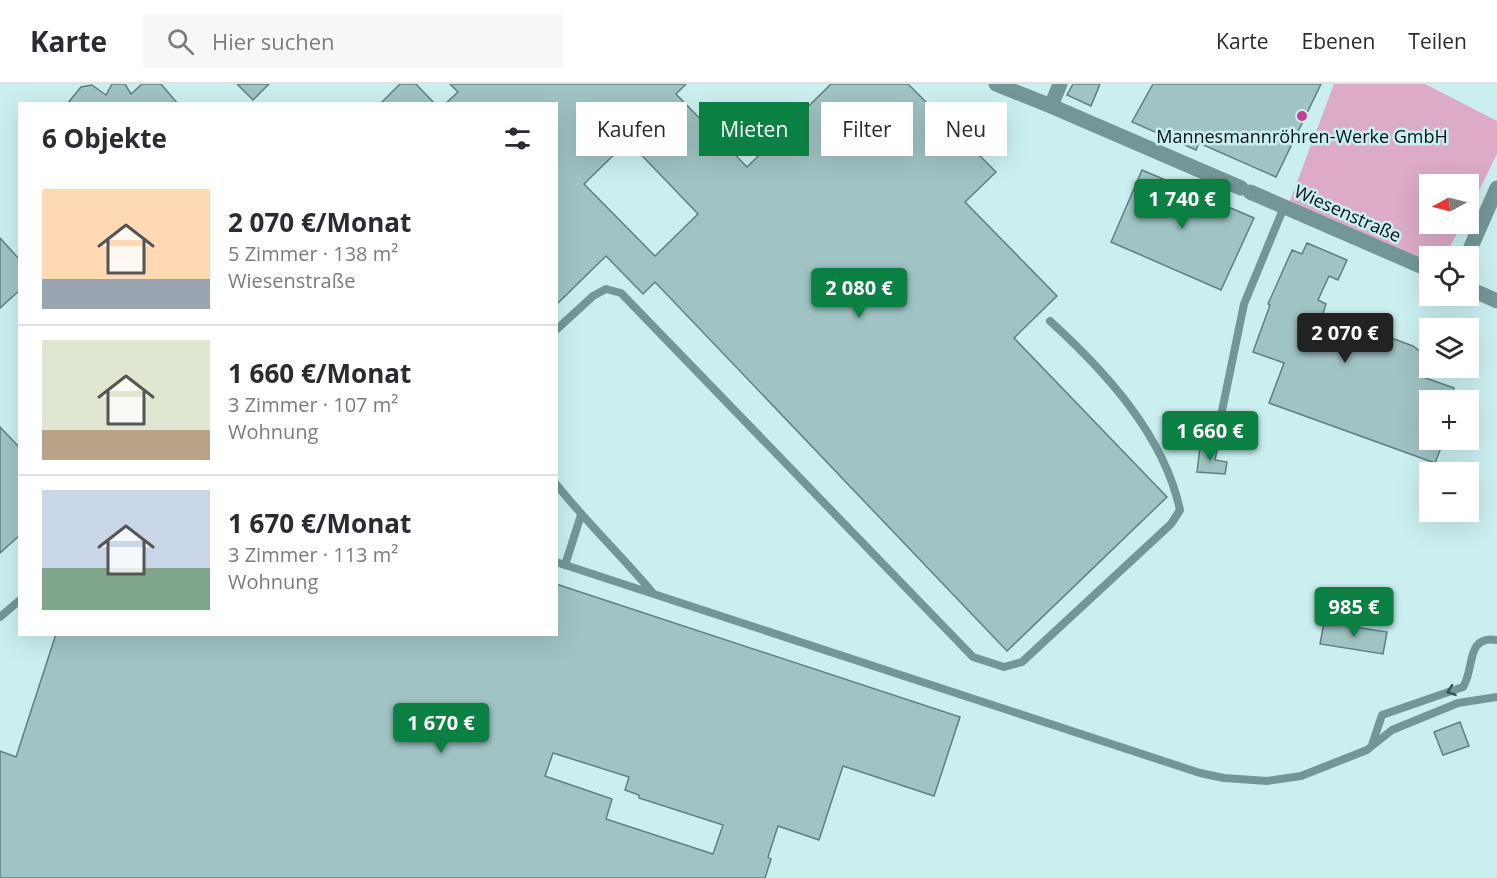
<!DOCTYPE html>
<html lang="de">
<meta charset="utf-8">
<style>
:root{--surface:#fff;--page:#f7f7f7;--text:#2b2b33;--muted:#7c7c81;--line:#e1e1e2;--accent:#0b8043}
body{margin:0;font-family:"Open Sans",sans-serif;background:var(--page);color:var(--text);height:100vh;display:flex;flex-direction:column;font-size:22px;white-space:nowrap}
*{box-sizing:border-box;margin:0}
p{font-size:20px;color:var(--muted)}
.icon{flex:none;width:33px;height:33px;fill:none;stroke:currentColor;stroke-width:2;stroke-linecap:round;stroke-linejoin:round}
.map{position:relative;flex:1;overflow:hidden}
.details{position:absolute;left:18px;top:18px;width:540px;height:534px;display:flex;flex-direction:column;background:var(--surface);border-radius:0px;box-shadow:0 6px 24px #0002}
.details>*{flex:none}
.guide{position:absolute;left:576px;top:18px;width:570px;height:54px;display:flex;gap:12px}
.needle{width:39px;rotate:263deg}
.controls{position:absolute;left:1419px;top:90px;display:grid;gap:12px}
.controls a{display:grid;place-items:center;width:60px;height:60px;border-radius:0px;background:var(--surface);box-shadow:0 6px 24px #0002;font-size:30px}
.price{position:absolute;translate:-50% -51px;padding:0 14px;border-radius:6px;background:var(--accent);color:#fff;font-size:20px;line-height:39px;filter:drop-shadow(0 2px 3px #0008)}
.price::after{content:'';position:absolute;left:50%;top:36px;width:18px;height:14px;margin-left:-9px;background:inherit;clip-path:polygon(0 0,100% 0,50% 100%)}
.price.selected{background:#222;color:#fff}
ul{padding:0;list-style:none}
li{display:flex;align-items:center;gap:18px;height:150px;padding:0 24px}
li+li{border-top:2px solid var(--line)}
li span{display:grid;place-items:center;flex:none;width:168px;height:120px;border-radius:0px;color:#555}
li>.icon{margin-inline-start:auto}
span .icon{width:72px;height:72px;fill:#fffc;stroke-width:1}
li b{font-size:26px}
h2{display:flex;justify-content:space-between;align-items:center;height:72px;padding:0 24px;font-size:26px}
.tag{padding:0 21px;border-radius:0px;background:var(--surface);box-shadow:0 6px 24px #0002;font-size:21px;line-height:54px}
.tag.selected{background:var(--accent);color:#fff}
header{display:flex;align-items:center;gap:36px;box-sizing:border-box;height:84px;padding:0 30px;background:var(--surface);border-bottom:2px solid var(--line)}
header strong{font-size:28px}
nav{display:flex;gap:33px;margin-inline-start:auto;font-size:21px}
.search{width:420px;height:54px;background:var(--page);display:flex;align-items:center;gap:15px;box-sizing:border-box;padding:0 21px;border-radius:0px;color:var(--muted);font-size:22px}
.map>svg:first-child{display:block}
.green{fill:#dcabc6}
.building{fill:#a0c3c4;stroke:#5f8081;stroke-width:1.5;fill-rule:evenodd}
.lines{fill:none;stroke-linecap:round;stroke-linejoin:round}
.service{stroke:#739797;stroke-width:8}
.minor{stroke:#739797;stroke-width:15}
.oneway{stroke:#384f4f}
.poi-dot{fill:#bf4392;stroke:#cbefef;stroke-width:2}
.labels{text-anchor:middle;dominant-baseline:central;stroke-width:5;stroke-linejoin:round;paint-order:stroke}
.poi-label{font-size:18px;fill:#071414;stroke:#cbefef}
.street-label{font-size:18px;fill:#071414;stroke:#cbefef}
</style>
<header>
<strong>Karte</strong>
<div class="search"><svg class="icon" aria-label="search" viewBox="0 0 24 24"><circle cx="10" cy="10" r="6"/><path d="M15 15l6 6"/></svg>Hier suchen</div>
<nav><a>Karte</a><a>Ebenen</a><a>Teilen</a></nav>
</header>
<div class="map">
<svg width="1497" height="794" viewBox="0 0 1497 794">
<rect width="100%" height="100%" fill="#cbefef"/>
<polygon class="green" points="1334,0 1425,0 1497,37 1497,70 1469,127 1468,100 1430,100 1430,140 1462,140 1445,172 1430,172 1429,180 1288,122"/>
<g class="building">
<polygon points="112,0 125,0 131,10 142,0 161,0 178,20 67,20 81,3 92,1 106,11"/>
<polygon points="237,0 269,0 253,16"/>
<polygon points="400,0 416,0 435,20 380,20"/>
<path d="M 450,0 L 686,0 L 676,10 L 747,83 L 831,0 L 908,0 L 996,88 L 965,118 L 1057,212 L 1014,254 L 1167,413 L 1007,567 L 655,198 L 643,210 L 606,172 L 556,221 L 556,20 L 445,20 L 458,8 ZM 628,57 L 698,130 L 655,172 L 584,100 Z"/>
<polygon points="1073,0 1100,0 1091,22 1067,11"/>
<polygon points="1153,0 1321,0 1276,93 1199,59 1196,66 1132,38"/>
<polygon points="1142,86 1254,134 1221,206 1111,158"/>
<polygon points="0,154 20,176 20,206 0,224"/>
<polygon points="1307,159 1347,176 1338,196 1329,192 1318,216 1326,220 1323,229 1413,262 1427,273 1420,292 1454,304 1450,316 1430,316 1430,356 1444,356 1435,379 1269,319 1284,279 1253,268 1270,221 1268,220 1292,166 1302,170"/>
<polygon points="0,343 20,364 20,451 0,469"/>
<polygon points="1200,363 1217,366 1215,376 1227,378 1225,390 1197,388"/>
<path d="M 556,500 L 960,633 L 934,712 L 843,682 L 819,756 L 778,742 L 768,773 L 771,775 L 765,794 L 0,794 L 0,667 L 16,673 L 56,550 L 556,550 ZM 553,669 L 629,693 L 625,706 L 639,711 L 639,714 L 723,741 L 713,770 L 606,735 L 612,715 L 545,692 Z"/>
<polygon points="1324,538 1387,548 1383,570 1320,560"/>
<polygon points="1460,638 1469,662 1443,671 1434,648"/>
</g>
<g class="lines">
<g class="service">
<path d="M 556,246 L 593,212 L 606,205 L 621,209 L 973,573 L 1004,583 L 1022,578 L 1171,440 L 1180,426 C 1164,351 1105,287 1050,237"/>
<polyline points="1217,351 1244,220 1284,123"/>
<path d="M 556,400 C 586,438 621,471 652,508"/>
<polyline points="556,478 1200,689 1224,694 1267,697 1301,692 1367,666 1392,646 1458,619 1497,613"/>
<polyline points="565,481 581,431"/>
<polyline points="0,533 20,516"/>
<path d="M 1372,661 L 1382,631 L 1463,603 C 1475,585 1465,551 1497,556"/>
</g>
<g class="minor">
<polyline points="996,0 1051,22 1241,104"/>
<polyline points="1051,22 1060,0"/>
<polyline points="1250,108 1430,186"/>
<polyline points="1467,172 1497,104"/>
<polyline points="1468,204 1497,217"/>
</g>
</g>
<defs><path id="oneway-chevron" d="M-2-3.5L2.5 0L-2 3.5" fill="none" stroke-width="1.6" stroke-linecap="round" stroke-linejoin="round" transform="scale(1.5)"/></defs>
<use class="oneway" href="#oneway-chevron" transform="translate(1451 607) rotate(161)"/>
<circle class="poi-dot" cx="1302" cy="32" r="6"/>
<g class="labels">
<g class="poi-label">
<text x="1302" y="52">Mannesmannröhren-Werke GmbH</text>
</g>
<g class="street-label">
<text transform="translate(1348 129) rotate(24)">Wiesenstraße</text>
</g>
</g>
</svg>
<div class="controls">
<a><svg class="needle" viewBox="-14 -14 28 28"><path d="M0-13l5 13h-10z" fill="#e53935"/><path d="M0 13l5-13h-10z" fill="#7c7c81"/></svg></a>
<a><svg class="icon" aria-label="locate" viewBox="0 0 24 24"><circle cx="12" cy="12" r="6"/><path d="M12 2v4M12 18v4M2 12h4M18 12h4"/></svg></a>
<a><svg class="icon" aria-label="layers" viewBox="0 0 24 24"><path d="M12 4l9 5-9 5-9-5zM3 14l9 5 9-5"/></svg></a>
<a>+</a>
<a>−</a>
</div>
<b class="price" style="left:1182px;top:146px">1 740 €</b>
<b class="price" style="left:859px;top:235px">2 080 €</b>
<b class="price selected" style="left:1345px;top:280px">2 070 €</b>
<b class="price" style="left:1210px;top:378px">1 660 €</b>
<b class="price" style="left:1354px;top:554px">985 €</b>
<b class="price" style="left:441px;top:670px">1 670 €</b>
<div class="guide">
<a class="tag">Kaufen</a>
<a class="tag selected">Mieten</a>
<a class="tag">Filter</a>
<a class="tag">Neu</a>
</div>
<section class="details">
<h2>6 Objekte<svg class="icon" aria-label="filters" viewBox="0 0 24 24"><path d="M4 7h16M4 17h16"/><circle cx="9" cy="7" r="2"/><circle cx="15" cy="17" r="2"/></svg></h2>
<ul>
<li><span style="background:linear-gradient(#ffd9b3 75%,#9aa5b1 0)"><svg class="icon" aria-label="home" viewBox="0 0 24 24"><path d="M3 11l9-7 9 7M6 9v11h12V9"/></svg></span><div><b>2 070 €/Monat</b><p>5 Zimmer · 138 m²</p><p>Wiesenstraße</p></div></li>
<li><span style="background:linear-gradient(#dfe7d0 75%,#b9a48a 0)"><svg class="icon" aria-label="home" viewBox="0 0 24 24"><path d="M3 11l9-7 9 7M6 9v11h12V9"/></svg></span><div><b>1 660 €/Monat</b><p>3 Zimmer · 107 m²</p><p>Wohnung</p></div></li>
<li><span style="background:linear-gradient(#c9d6e8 65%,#7fa58c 0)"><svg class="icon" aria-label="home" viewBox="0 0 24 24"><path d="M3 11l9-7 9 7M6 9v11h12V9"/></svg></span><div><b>1 670 €/Monat</b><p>3 Zimmer · 113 m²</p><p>Wohnung</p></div></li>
</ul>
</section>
</div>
